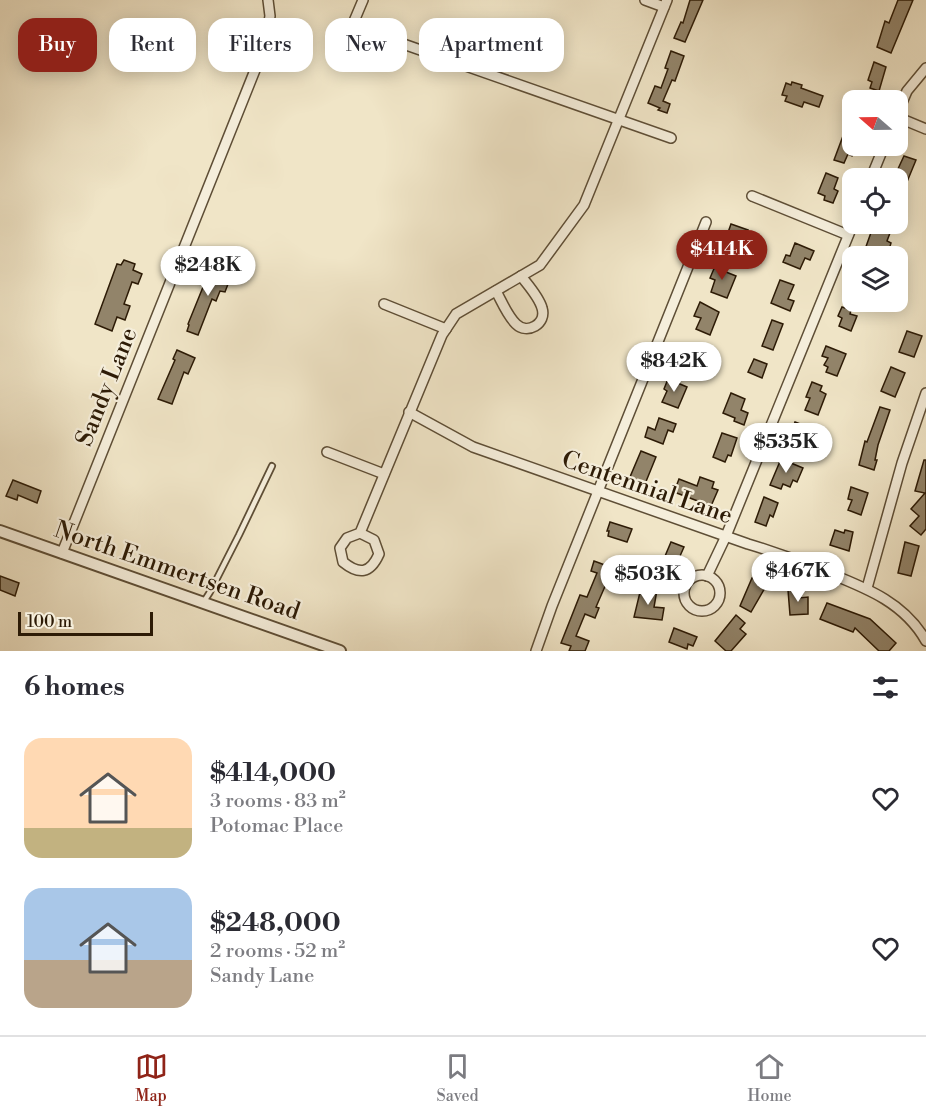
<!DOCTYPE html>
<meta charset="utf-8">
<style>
:root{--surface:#fff;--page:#f2f2f3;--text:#2b2b33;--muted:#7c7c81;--line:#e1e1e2;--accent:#8f2418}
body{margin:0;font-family:"Libre Bodoni",serif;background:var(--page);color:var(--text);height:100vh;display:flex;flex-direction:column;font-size:22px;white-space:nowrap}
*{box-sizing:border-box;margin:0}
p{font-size:20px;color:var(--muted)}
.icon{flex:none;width:33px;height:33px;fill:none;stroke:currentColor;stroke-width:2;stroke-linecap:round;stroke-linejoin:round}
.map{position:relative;height:651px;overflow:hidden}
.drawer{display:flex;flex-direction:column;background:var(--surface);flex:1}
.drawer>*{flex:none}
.top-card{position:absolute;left:18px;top:18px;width:600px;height:54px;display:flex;gap:12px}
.needle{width:39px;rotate:290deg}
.buttons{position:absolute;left:842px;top:90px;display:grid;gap:12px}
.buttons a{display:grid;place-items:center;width:66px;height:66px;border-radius:12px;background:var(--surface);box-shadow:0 3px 15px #0003;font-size:30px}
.scale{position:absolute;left:18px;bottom:15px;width:135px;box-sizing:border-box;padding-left:6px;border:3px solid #2d1b06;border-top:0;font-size:16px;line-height:21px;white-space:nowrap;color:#2d1b06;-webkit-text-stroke:4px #f5eedb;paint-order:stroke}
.price{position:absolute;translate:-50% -51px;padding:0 14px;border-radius:21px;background:#fff;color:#222;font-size:20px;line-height:39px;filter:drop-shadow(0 2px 3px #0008)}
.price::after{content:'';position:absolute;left:50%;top:36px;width:18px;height:14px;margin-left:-9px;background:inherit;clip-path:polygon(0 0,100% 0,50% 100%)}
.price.on{background:var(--accent);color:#fff}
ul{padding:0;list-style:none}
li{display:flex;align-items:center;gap:18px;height:150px;padding:0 24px}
li span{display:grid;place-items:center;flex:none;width:168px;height:120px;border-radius:18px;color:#555}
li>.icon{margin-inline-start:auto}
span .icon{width:72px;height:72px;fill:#fffc;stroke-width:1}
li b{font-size:26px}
h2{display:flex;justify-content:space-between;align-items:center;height:72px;padding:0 24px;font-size:26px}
.tag{padding:0 21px;border-radius:18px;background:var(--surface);box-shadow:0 3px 15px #0003;font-size:21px;line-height:54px}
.tag.on{background:var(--accent);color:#fff}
.tab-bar{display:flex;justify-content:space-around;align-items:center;height:84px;border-top:2px solid var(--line);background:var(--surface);font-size:16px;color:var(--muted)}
.tab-bar a{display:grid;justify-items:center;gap:3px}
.tab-bar .on{color:var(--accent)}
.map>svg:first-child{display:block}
.building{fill:#92846a;stroke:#2d1b06;stroke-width:1.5}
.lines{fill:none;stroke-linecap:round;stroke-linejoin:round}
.service-casing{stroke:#5e4e36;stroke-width:8}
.minor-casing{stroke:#5e4e36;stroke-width:12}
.tertiary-casing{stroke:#5e4e36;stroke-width:14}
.service{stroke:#f5eedb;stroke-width:4.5}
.minor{stroke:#f5eedb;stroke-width:9}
.tertiary{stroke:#f5eedb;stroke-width:10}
.labels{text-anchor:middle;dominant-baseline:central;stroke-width:4.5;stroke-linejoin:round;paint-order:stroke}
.street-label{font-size:24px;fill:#2d1b06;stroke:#f5eedb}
</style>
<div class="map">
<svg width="926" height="651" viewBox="0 0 926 651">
<rect width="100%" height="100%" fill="#f0e5c7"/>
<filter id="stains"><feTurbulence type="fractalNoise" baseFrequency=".00333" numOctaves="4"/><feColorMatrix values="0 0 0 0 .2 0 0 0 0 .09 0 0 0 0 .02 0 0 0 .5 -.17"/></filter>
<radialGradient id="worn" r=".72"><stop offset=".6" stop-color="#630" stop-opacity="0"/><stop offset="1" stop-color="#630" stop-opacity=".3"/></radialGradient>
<g class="building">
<polygon points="690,0 703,0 685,42 674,38 681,22 683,23"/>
<polygon points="898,0 913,0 891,53 877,47 885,21 889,23"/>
<polygon points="671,51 684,56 675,81 672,80 663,101 670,104 667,113 658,110 660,108 648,103 655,86 661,88 668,69 665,68"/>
<polygon points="874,62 886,67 879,91 870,88 872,82 868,80"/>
<polygon points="792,82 802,85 801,88 823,96 819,107 804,102 802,107 785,101 787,96 782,95 786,83 791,85"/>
<polygon points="843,136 852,139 852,146 855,146 852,156 848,154 844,163 834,160"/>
<polygon points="904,156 916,160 897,206 897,180 900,172 897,171"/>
<polygon points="826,173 838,178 834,189 838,191 833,203 824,200 825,196 818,193"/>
<polygon points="731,224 748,230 746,234 757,238 751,254 748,252 744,263 725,257 730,243 725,241"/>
<polygon points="873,227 890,233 887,241 891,243 889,250 882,247 878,256 868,256 863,255"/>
<polygon points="795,243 814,251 810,260 805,258 800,269 783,262 786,255 790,256"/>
<polygon points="124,260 135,264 133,270 142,274 138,284 132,282 124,304 130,306 125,320 117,317 112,331 95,324 117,264 121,265"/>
<polygon points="716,264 728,268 726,272 736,276 727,298 711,292 715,280 710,278"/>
<polygon points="212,265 228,271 227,274 231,276 225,292 220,291 216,301 212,299 198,335 187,331 189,325 188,324"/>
<polygon points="780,280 794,285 788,299 794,301 790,311 771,303"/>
<polygon points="700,302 719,312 710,335 696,329 701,318 694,316"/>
<polygon points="842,307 851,310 850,314 857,316 851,331 839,326 842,318 838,316"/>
<polygon points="772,320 783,324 773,350 762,346"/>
<polygon points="907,331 922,336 914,357 899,352"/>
<polygon points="682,343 703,351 694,373 677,366"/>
<polygon points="826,346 846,354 837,376 826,372 828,367 824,365 828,358 822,356"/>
<polygon points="177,350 195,358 188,374 184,372 172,404 158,399 175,360 173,359"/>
<polygon points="754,359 767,364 762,378 748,372"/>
<polygon points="891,367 905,373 895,397 881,391"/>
<polygon points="668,379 687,387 678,408 662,402 667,391 664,389"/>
<polygon points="812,382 822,386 820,391 826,394 818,415 805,410 810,398 806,397"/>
<polygon points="731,393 745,399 741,410 748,413 744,425 734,421 735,418 723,413"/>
<polygon points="880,407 890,410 878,445 875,460 877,460 874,470 859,465 865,441 867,442"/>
<polygon points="659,418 676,424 673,432 668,430 663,444 645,437 648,427 655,430"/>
<polygon points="795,422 816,430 810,446 814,447 812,454 791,446 796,435 791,433"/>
<polygon points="722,433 737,438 731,456 728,455 725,462 713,457"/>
<polygon points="641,451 656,457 645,484 630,477"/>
<polygon points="781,459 803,468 797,482 793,480 790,487 783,484 781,489 770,485"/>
<polygon points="924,460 926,460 926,529 921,535 910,526 919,516 911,509 925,493 915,491"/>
<polygon points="700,477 714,482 712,488 718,490 711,506 674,492 679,479 697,486"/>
<polygon points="13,480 41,491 37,503 18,495 17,500 6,496"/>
<polygon points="851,487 868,493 861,515 848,510 852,500 848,499"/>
<polygon points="764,497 778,503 773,517 770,515 766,526 755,522"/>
<polygon points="610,522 632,529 627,542 608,536 609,531 607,531"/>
<polygon points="835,530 844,533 845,530 853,532 849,551 830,545"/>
<polygon points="671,542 684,547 676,565 672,563 669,571 660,568"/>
<polygon points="905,542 919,546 911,576 898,573"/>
<polygon points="594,561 613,568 596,607 599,608 595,618 585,614 576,636 589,641 585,651 569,651 571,646 561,643 580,595 587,597 597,573 591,571"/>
<polygon points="0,576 19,583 15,596 0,590"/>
<polygon points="752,578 766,586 751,612 740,606"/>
<polygon points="641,588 657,590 654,607 664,608 662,620 634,617"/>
<polygon points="799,589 799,598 808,597 808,614 790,615 788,590"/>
<polygon points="827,603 870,619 896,643 889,651 879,651 855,628 853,632 820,619"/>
<polygon points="736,615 745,623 740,629 746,634 731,651 726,651 715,641"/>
<polygon points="674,628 697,637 693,646 688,644 687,649 669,642"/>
</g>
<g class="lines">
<g class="service-casing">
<polyline id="service" points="203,603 210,592 239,535 272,466"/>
</g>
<g class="minor-casing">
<g id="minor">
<polyline points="363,0 352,26 671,138"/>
<polyline points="645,0 664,7"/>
<polyline points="897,114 907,91 926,68"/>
<polyline points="897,117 926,129"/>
<polyline points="871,178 884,146"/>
<polyline points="752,196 848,235"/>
<path d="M 496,291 C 502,302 507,315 516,324 C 527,335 547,324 542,308 C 539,297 528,285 521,276"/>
<polyline points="384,304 446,329"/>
<path d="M 409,412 L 473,447 L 748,544 C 775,552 800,561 826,572 C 866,588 904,602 926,641"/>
<polyline points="327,452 384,474"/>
<path d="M 360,533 L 374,540 L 379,554 C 370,574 359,575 343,562 L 340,548 L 347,538 L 360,533 L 442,335 L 456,314 L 540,265 L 584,205 L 667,0"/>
<polyline points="62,553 265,45 270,16 268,0"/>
<circle cx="702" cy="593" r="18"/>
<polyline points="707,576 726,536 853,224"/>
<polyline points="867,588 902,463 926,393"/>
<polyline points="536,651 552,606 706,222"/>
</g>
</g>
<g class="tertiary-casing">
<polyline id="tertiary" points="0,531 340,651"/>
</g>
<use href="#service" class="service"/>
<use href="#minor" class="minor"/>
<use href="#tertiary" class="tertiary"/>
</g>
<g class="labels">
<g class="street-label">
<text transform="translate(107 387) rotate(-68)">Sandy Lane</text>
<text transform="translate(647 488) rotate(19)">Centennial Lane</text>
<text transform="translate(177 571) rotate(19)">North Emmertsen Road</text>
</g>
</g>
<rect width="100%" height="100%" filter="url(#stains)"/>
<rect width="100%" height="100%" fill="url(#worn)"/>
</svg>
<div class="buttons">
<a><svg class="needle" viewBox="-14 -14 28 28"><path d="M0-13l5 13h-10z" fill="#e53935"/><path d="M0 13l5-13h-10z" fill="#7c7c81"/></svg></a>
<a><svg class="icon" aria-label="locate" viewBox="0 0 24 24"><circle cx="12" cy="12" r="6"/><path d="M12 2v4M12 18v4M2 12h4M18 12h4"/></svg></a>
<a><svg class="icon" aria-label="layers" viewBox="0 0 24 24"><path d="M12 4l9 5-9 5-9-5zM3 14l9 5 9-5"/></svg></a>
</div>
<div class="scale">100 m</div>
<b class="price on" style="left:722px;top:281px">$414K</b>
<b class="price" style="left:208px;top:297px">$248K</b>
<b class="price" style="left:674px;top:393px">$842K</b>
<b class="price" style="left:786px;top:474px">$535K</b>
<b class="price" style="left:798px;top:603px">$467K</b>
<b class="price" style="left:648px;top:606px">$503K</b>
<div class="top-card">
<a class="tag on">Buy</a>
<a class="tag">Rent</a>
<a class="tag">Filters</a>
<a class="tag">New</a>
<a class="tag">Apartment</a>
</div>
</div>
<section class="drawer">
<h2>6 homes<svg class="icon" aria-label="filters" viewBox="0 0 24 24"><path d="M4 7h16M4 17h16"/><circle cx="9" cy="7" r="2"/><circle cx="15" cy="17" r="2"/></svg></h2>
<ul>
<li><span style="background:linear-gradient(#ffd9b3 75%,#c2b280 0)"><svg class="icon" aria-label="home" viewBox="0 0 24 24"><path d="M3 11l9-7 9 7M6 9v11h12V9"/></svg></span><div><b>$414,000</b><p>3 rooms · 83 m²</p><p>Potomac Place</p></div><svg class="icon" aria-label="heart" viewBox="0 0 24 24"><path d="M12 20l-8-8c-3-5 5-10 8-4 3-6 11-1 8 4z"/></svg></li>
<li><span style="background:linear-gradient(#a9c7e8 60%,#b9a48a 0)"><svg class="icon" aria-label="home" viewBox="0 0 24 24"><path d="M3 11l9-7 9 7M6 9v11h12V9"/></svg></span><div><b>$248,000</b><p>2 rooms · 52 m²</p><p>Sandy Lane</p></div><svg class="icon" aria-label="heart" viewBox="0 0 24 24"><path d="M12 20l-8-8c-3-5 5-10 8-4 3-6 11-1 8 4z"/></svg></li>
</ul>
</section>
<nav class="tab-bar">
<a class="on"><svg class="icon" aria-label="map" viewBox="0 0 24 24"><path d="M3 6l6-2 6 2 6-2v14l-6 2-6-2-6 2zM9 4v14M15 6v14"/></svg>Map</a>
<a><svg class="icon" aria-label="saved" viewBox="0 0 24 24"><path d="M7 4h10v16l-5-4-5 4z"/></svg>Saved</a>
<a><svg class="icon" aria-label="home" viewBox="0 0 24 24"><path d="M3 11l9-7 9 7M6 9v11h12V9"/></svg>Home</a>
</nav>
